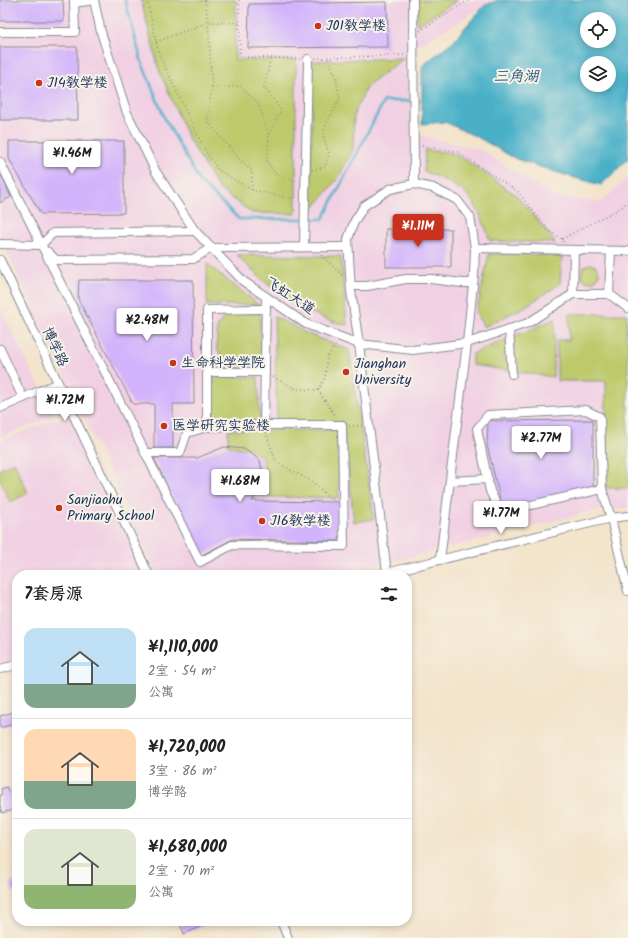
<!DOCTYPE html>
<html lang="zh">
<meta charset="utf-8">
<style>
:root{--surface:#fff;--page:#f6f6f6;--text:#222;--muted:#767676;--line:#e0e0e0;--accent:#c8321e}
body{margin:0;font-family:Kalam,"LXGW WenKai TC",sans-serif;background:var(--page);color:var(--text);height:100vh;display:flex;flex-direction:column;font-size:15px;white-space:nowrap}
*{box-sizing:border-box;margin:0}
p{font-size:13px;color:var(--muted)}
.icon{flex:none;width:22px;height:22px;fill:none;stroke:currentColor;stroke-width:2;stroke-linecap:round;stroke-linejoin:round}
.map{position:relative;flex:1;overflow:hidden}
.drawer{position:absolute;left:12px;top:570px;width:400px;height:356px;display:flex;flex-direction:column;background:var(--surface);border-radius:16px;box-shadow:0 2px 6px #0003}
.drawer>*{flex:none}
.fabs{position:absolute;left:580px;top:12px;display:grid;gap:8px}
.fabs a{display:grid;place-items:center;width:36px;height:36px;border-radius:50%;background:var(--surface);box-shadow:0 2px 6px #0003;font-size:20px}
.price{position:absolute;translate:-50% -34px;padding:0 9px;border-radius:4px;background:#fff;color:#222;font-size:13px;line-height:26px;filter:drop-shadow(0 1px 2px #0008)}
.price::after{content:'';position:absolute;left:50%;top:24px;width:12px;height:9px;margin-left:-6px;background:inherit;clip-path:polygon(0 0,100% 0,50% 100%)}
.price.selected{background:var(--accent);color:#fff}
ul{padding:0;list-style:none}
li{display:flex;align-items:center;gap:12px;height:100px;padding:0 12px}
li+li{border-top:1px solid var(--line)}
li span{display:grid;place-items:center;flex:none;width:112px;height:80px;border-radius:12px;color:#555}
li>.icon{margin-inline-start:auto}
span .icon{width:48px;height:48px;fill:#fffc;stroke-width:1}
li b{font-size:17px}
h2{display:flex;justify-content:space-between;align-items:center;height:48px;padding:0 12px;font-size:17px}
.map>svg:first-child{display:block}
.built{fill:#f1d0e3}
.green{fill:#bdca6c;stroke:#6c7c65}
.water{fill:#49b0c8;stroke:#327093;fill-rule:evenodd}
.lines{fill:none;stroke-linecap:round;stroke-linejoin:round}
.stream{stroke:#49b0c8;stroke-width:2.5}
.building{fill:#d2b3fc}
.minor-casing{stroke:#878a95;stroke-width:10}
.path{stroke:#878a95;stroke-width:1.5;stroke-dasharray:1 3;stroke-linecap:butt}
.minor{stroke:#fff;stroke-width:8}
.poi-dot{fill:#c8321e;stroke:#f7f3e8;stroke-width:1.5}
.labels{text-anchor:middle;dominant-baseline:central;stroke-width:4;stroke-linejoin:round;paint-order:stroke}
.poi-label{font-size:14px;fill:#1b2f5e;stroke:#f7f3e8;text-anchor:start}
.street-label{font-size:14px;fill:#1b2f5e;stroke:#f7f3e8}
.water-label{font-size:15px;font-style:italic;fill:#29567e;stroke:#f7f3e8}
</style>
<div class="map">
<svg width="628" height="938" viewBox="0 0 628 938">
<rect width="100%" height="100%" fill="#f7f3e8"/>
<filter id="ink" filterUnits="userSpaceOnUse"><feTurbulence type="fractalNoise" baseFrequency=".025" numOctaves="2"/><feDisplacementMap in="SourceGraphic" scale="8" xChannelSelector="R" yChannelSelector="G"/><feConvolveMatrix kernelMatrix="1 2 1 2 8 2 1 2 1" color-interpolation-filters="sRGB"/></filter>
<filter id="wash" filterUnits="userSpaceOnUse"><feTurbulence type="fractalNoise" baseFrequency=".012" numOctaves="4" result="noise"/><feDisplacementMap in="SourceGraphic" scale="16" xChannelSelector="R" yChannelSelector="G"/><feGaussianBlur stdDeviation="0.9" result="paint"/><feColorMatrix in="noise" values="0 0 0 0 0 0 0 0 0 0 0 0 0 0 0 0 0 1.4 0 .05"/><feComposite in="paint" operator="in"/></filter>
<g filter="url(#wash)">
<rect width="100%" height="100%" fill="#f3e4cc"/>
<g class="built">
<polygon points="0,0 494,0 417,46 417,135 481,150 554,197 601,202 628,178 628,508 598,510 339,575 157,575 0,237"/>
<polygon points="0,307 54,416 0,437"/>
<polygon points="72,413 149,575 17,575 17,665 0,669 0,441"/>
</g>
<g class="green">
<polygon points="141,0 236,0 235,60 296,60 296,214 252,213 219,189 188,138 159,70"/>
<polygon points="418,0 458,0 417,25"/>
<polygon points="404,58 367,86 354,114 353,150 338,178 310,213 313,61"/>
<path d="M 425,150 L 452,153 L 467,161 L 516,195 L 548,233 L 555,243 L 490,241 C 485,226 478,205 466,194 C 455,184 437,177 424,171 Z"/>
<polygon points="489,254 562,255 560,284 526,306 484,327 476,314"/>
<path d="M 237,255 L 341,256 L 347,325 C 339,323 329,321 321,317 C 288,303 261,281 237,255 Z"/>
<polygon points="207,264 259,305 207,305"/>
<circle cx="590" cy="273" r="9"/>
<polygon points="226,313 260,313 261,367 228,368 217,349 217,328"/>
<polygon points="569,314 627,314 626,340 628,340 628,488 606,488 606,381 557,381 557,340 569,340"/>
<polygon points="274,316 308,334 349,350 374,519 354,522 343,422 277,422"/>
<polygon points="555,319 553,377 472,365 472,354"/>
<polygon points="213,377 258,377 260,421 213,422"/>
<polygon points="228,430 337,430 339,498 268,497 263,458 251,449 228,446"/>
<polygon points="14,462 28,493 10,502 0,480 0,469"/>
</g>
<path class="water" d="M 498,0 L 628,0 L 628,159 L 601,185 L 568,176 L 516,159 L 479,138 L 445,122 L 422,124 L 422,66 L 453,41 L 485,5 ZM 587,19 L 609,19 L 609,41 L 587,41 ZM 587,63 L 609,63 L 609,85 L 587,85 Z"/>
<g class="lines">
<polyline class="stream" points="125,0 142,63 165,119 200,182 239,219 323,219 384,101 422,101"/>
</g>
<g id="blocks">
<g class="building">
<polygon points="0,0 63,0 64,21 0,21"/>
<polygon points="387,2 388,47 248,48 249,4"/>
<polygon points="0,47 77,47 78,120 0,120"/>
<polygon points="9,141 124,141 124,213 41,214 9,159"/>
<polygon points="0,172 11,197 0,203"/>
<rect x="386" y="229" width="65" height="38"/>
<polygon points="79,280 193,280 194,404 173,404 173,448 154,448 154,404 133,404 78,299"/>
<polygon points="593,420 593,490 503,511 487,445 488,421"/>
<polygon points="224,447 244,449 260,460 264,483 252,501 340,502 341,541 233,539 200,556 154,458 197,458"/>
<polygon points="17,711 17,723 0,728 0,716"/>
<polygon points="7,787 8,792 17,789 17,809 2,813 0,806 0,795 2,795 1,789"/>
<polygon points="17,880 17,891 12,892 10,882"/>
<polygon points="179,921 213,921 184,934"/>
</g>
</g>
</g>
<g filter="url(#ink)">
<use href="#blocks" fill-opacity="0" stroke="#878a95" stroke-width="1"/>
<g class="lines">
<g class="minor-casing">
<g id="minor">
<polyline points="94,0 101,32 127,113 156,172 195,231 243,281 306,324 359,344 413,350 467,343 528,323 573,294 609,294 628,308"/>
<polyline points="413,0 414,184"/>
<polyline points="74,3 94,0"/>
<polyline points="0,32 75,32 74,0"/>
<polyline points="0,162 200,562 232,545 344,546 342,425 264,425 266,297"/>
<polyline points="0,244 41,245 53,233 195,231"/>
<polyline points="304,247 308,59"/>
<polyline points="475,248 628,251"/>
<polyline points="48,252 56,260 193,259 211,248 348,247"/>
<polyline points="0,260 149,575"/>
<polyline points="351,286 367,286 406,279 431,279 462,283 473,283"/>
<polyline points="573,294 574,250"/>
<polyline points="609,294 611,251"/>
<polyline points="509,329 512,374"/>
<polyline points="0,349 23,398"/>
<polyline points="207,372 265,372"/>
<polyline points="0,408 58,383"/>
<polyline points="264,425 207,427 207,310 266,309"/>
<polyline points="145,453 180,453 187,433 207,427"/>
<polyline points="450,481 488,479"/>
<polyline points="602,489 500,512 490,491 477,429 488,415 586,410 600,417 602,489 611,518 628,591"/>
<polyline points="387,573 359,344 351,291 348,239 354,222 364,206 390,189 414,184 433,188 457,200 470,217 475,248 474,275 467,343 440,560"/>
<polyline points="378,575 611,518 628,516"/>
<polyline points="0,669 17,665"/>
<polyline points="281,921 288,938"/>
</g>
</g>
<g class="path">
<polyline points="147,0 159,54 202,145 218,170 252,190 289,198 298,198"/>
<polyline points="205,0 208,22 240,23"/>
<polyline points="239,0 240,57 301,59"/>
<polyline points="420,31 469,0"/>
<polyline points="156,42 208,22 212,88"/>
<polyline points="315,58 405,55"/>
<polyline points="269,135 281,110 264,87 271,58"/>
<polyline points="422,146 456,151 518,192 548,230 562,239 563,243"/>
<polyline points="312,170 325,167 329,154 323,135 326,124 340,99 336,78 328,58"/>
<polyline points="252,190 252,171 239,159 207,121 212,88 240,86 258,103 269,135 267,162 275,174 298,181"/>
<polyline points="562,239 622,207 628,201"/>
<polyline points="321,255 343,276"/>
<polyline points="273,377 296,389 318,390 325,378 327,357 337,344"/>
<polyline points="318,390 336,417"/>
<polyline points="349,426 362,426"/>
<polyline points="266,432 276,462 313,482 332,500 337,500"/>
</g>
<use href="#minor" class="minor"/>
</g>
</g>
<g class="poi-dot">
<circle cx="318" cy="26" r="4"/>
<circle cx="39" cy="83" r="4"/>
<circle cx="173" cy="363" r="4"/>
<circle cx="346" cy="372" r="4"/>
<circle cx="164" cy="426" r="4"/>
<circle cx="59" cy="508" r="4"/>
<circle cx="262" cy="521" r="4"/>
</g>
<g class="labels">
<g class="poi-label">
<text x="326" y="26">J01教学楼</text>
<text x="47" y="83">J14教学楼</text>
<text x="181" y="363">生命科学学院</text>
<text x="354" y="364">Jianghan<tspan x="354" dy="16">University</tspan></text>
<text x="172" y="426">医学研究实验楼</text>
<text x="67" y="500">Sanjiaohu<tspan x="67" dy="16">Primary School</tspan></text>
<text x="270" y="521">J16教学楼</text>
</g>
<g class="street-label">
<text transform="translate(290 296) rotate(33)">飞虹大道</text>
<text transform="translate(55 347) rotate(65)">博学路</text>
</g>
<g class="water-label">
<text x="516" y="77">三角湖</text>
</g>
</g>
</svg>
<div class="fabs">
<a><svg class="icon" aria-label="locate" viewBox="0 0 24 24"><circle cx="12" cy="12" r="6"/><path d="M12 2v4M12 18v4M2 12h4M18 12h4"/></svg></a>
<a><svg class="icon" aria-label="layers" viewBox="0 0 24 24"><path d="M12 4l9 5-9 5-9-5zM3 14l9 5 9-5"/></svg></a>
</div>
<b class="price" style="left:72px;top:175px">¥1.46M</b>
<b class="price selected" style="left:418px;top:248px">¥1.11M</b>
<b class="price" style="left:147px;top:342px">¥2.48M</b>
<b class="price" style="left:65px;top:422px">¥1.72M</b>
<b class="price" style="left:541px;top:460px">¥2.77M</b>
<b class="price" style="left:240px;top:503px">¥1.68M</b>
<b class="price" style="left:501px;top:535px">¥1.77M</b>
<section class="drawer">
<h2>7套房源<svg class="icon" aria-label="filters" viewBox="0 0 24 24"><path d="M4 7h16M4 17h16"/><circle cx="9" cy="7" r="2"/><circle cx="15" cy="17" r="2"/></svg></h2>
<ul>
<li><span style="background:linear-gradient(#bfe0f5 70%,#7fa58c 0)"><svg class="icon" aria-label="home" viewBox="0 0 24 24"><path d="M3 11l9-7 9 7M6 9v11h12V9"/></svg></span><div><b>¥1,110,000</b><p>2室 · 54 m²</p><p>公寓</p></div></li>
<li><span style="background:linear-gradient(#ffd9b3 65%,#7fa58c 0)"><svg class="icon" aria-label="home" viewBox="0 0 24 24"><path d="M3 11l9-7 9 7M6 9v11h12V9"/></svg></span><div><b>¥1,720,000</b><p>3室 · 86 m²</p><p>博学路</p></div></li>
<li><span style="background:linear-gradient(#dfe7d0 70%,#8fb573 0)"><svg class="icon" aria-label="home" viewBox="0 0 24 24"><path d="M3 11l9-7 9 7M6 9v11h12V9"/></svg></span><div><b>¥1,680,000</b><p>2室 · 70 m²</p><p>公寓</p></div></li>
</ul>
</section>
</div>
